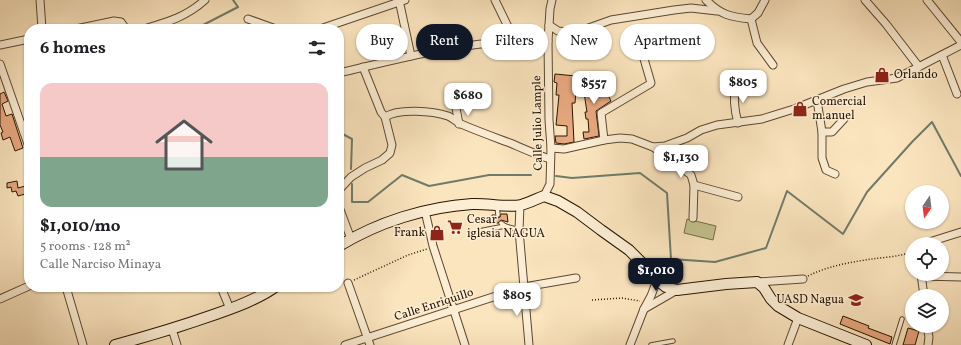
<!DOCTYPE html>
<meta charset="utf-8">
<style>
:root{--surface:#fff;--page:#f6f6f6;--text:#202124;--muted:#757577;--accent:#111827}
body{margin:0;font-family:Vollkorn,serif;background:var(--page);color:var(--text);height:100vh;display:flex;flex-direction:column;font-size:15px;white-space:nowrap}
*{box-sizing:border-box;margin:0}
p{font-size:13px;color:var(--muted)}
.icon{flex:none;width:22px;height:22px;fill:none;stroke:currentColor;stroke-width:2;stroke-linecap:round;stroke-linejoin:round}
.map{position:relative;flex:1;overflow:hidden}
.side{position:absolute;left:24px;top:24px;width:320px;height:268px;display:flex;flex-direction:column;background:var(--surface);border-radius:16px;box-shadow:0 1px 3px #0004}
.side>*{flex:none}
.hud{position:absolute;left:356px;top:24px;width:380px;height:36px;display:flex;gap:8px}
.needle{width:26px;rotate:194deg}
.fabs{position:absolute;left:905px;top:185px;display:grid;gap:8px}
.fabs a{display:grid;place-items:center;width:44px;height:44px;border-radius:50%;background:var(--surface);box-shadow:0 1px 3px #0004;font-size:20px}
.price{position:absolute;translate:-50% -34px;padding:0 9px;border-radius:8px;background:#fff;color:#222;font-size:13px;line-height:26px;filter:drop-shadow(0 1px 2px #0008)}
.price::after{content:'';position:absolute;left:50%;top:24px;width:12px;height:9px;margin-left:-6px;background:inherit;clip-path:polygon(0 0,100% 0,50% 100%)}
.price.selected{background:var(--accent);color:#fff}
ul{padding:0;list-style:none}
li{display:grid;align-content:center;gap:8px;height:212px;padding:0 16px}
li span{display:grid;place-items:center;height:124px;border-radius:12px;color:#555}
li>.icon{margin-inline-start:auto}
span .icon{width:72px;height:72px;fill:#fffc;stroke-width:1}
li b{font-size:17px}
h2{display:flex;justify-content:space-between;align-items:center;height:48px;padding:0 16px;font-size:17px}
.chip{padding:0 14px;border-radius:18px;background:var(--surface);box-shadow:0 1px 3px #0004;font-size:14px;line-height:36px}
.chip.selected{background:var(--accent);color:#fff}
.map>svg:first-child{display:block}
.garden{fill:#c5c38e;stroke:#766c48}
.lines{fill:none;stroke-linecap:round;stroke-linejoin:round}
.stream{stroke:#6f7b6a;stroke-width:2}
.building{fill:#e8a880;stroke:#281401}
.lane-casing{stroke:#5d4830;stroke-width:5.5}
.street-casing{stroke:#5d4830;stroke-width:9}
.secondary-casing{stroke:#281401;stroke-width:12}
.path{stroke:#281401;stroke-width:1.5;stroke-dasharray:1 2;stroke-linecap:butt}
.lane{stroke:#fceed5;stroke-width:3.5}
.street{stroke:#fceed5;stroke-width:7}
.secondary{stroke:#fceed5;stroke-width:10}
.labels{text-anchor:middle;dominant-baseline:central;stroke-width:3;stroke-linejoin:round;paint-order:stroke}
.poi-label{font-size:12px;fill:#281401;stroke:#fceed5;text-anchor:start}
.street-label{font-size:12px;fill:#281401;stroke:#fceed5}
</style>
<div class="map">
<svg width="961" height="345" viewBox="0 0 961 345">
<rect width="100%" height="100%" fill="#fbe5bf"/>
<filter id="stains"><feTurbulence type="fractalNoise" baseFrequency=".005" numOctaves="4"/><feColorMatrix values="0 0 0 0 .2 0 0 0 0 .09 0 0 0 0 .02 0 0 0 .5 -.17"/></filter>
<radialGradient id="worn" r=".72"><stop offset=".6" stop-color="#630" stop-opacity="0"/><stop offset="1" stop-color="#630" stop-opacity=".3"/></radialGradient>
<polygon class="garden" points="687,219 716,226 713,240 684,233"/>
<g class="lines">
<g class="stream">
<polyline points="197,29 203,25 238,7 233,0"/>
<polyline points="339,132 352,139 351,169"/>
<polyline points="556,176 572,178 640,173 667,193 671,259 715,262 766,248 787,191 843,234 867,192 912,142 932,122 961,176"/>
<polyline points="352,184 352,202 368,202 402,175 429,186 489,175 531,175"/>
</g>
</g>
<g class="building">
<polygon points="555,74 576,76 575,79 577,79 575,103 572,103 574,142 564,144 556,143 555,136 567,136 567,126 556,125 559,95 556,95 557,83 554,82"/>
<polygon points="582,80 597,81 597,89 608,85 611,92 607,93 611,101 596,111 599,136 584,139 583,132 589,132 588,119 586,119 585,112 587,112"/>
<polygon points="4,92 8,101 2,104 6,116 12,114 23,148 15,151 10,137 3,140 1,133 3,132 0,125 0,94"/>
<polygon points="17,181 18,188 29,185 29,193 18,196 16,191 12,192 11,187 7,188 7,183"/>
<polygon points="501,214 507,214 508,222 501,220 498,223 493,223 492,215 495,215 498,218 500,217"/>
<polygon points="843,316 869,326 868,328 892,337 890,344 840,324"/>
<polygon points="908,328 919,331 915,345 903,345"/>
</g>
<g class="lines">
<g class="lane-casing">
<g id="lane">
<polyline points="497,206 498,215"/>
<polyline points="501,223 505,226 519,230"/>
<polyline points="479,231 505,226"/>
<polyline points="651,345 673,341"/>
<polyline points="894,345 902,319"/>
</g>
</g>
<g class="street-casing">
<g id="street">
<polyline points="40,0 42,29"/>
<polyline points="399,0 411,56"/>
<polyline points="495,0 515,41"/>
<path d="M 706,0 C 721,15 730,17 751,19 L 758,13 L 765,0"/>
<polyline points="865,0 886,24 919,67"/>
<polyline points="927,0 961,42"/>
<polyline points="248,19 276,29"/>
<polyline points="751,19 757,43 773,65"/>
<polyline points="549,25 558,31 569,32 580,31 611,20 674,10 691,8 717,11"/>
<polyline points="76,29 114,21 121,22 126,29"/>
<path d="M 144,29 C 168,22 186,17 205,0"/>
<polyline points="320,29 405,0"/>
<polyline points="0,45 29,39"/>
<polyline points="942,55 957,94"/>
<polyline points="0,64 29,147"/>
<path d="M 339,73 C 397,59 455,44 514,41 C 525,40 537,41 548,41"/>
<path d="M 736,84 C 733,98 734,109 738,123"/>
<polyline points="453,92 459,124"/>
<polyline points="817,100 822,132 822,158 826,170 835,174"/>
<path d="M 385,117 C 399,108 433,111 448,116 C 453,118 456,122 461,124 C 477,131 494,137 510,143 C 524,149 537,155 550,159"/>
<polyline points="822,132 832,132 844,119"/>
<polyline points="604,140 601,113 650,84 651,83 642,52"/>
<polyline points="653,147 691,175 694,185 693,218"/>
<polyline points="551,148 564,149 604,140 620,138 632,139 653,147 665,146 687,138 701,130 717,125 762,119 794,109 844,89 867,82 897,78 961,45"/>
<polyline points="694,185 738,197"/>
<polyline points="339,190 351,177 365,168 382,160 390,153 392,145 385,117 381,112 363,67"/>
<polyline points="544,196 550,184 551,148 549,120 548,41 550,9 552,0"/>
<polyline points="520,205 519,230 529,345"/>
<polyline points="339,207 351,239"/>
<polyline points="425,211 433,246 465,345"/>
<polyline points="923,244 961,232"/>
<polyline points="921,274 924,296"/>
<polyline points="921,276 961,277"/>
<polyline points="757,282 803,279"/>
<polyline points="348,283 370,345"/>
<polyline points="66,287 83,345"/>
<polyline points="221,287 230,309"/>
<polyline points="0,299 29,286"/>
<polyline points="644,309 677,290"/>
<polyline points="927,326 929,337 928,345"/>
<polyline points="172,329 177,345"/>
<polyline points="345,345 524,287 576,278"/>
<polyline points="630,345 644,309 651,296 657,280"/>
<polyline points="788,345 798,318"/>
</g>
</g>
<g class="secondary-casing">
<g id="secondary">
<path d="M 339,246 C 378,222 426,207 472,204 C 486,203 508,208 521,205 C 529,203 536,199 544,196 L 558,201 L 577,212 L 601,230 L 629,250 L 647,268 L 657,280 L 666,287 L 677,290 L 726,284 L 757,282 L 764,288 L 771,299 L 778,306 L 798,318 L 866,345"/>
<path d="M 115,345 C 149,336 182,326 216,314 C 236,307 258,299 275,287"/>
</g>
</g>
<g class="path">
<path d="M 808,276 C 828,266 851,262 872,259 C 885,257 901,257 912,251"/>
<polyline points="354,280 408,255 427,249"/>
<polyline points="592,300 622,298 640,301"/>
</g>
<use href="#lane" class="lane"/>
<use href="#street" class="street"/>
<use href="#secondary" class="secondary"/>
</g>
<defs>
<g id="shop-bare" transform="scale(1.2)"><path d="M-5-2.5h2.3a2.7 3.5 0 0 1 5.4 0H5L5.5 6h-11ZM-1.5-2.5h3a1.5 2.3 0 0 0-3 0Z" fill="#8f2418" stroke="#fceed5" stroke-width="2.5" paint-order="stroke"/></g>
<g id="supermarket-bare" transform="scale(1.2)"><path d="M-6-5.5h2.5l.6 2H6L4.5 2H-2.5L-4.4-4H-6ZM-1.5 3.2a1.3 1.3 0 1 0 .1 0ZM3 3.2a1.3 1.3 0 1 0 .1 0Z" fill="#8f2418" stroke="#fceed5" stroke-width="2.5" paint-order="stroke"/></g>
<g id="university-bare" transform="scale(1.2)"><path d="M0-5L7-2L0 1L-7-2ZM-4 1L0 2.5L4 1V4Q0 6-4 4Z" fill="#8f2418" stroke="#fceed5" stroke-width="2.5" paint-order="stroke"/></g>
</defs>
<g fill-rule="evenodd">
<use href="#shop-bare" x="882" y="75"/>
<use href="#shop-bare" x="800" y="109"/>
<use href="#supermarket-bare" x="455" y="227"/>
<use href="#shop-bare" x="437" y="233"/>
<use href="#university-bare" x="856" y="300"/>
</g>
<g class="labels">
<g class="poi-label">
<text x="894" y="75">Orlando</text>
<text x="812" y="102">Comercial<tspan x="812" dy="14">m.anuel</tspan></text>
<text x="467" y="220">Cesar<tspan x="467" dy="14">iglesia NAGUA</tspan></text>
<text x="425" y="233" text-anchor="end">Frank</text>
<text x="844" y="300" text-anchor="end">UASD Nagua</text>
</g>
<g class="street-label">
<text transform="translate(538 123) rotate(-91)">Calle Julio Lample</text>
<text transform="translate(434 305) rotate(-18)">Calle Enriquillo</text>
</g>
</g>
<rect width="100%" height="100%" filter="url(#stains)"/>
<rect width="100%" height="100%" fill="url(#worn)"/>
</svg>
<div class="fabs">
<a><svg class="needle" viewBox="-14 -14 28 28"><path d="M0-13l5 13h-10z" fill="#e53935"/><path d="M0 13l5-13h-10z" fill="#757577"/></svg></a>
<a><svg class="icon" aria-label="locate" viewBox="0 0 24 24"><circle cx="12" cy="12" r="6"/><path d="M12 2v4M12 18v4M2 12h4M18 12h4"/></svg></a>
<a><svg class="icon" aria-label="layers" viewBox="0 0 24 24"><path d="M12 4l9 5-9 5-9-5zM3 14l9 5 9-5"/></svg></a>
</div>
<b class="price" style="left:743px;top:104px">$805</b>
<b class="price" style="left:594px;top:105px">$557</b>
<b class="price" style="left:468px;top:117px">$680</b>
<b class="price" style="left:681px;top:179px">$1,130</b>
<b class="price selected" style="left:656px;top:292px">$1,010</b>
<b class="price" style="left:517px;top:317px">$805</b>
<div class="hud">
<a class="chip">Buy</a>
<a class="chip selected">Rent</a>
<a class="chip">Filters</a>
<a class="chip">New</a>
<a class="chip">Apartment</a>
</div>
<section class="side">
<h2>6 homes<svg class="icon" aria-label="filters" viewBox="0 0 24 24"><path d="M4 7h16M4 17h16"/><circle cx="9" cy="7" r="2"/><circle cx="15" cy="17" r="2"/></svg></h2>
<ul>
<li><span style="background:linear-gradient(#f6c9c9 60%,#7fa58c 0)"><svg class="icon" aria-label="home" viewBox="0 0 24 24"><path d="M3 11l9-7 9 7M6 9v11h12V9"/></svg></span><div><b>$1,010/mo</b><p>5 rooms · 128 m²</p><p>Calle Narciso Minaya</p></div></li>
</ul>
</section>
</div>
